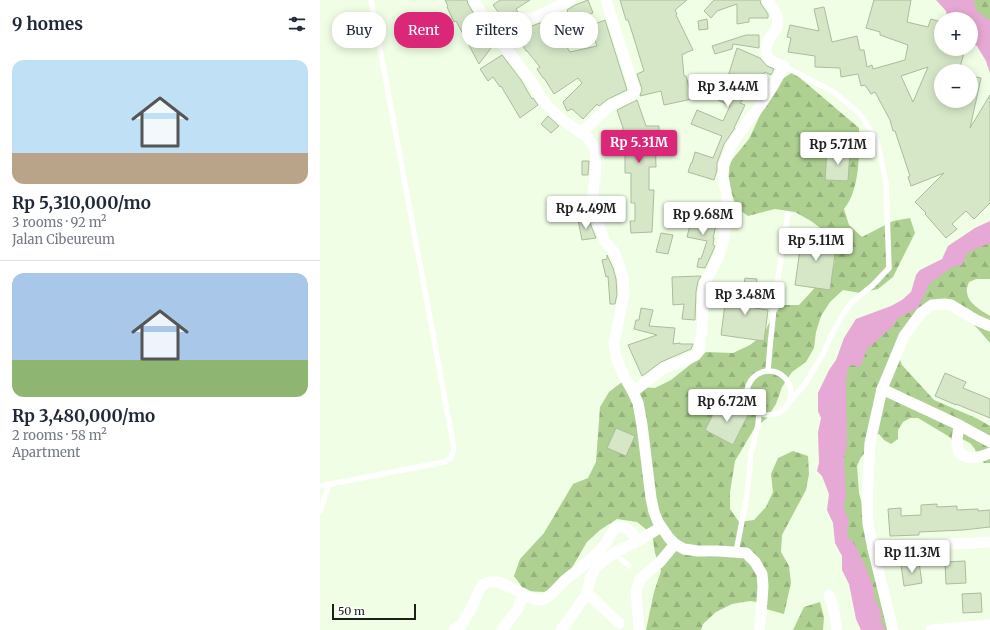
<!DOCTYPE html>
<meta charset="utf-8">
<style>
:root{--surface:#fff;--page:#f2f2f3;--text:#1f2937;--muted:#747a83;--line:#e0e1e3;--accent:#db2777}
body{margin:0;font-family:Merriweather,serif;background:var(--page);color:var(--text);height:100vh;display:flex;flex-direction:column;font-size:15px;white-space:nowrap}
*{box-sizing:border-box;margin:0}
p{font-size:13px;color:var(--muted)}
.icon{flex:none;width:22px;height:22px;fill:none;stroke:currentColor;stroke-width:2;stroke-linecap:round;stroke-linejoin:round}
.map{position:relative;flex:1;overflow:hidden}
.side{display:flex;flex-direction:column;background:var(--surface);width:320px}
.side>*{flex:none}
.hud{position:absolute;left:12px;top:12px;width:380px;height:36px;display:flex;gap:8px}
.fabs{position:absolute;left:614px;top:12px;display:grid;gap:8px}
.fabs a{display:grid;place-items:center;width:44px;height:44px;border-radius:50%;background:var(--surface);box-shadow:0 2px 10px #0003;font-size:20px}
.scale{position:absolute;left:12px;bottom:10px;width:84px;box-sizing:border-box;padding-left:4px;border:2px solid #1b2116;border-top:0;font-size:11px;line-height:14px;white-space:nowrap;color:#1b2116;-webkit-text-stroke:3px #fff;paint-order:stroke}
.price{position:absolute;translate:-50% -34px;padding:0 9px;border-radius:4px;background:#fff;color:#222;font-size:13px;line-height:26px;filter:drop-shadow(0 1px 2px #0008)}
.price::after{content:'';position:absolute;left:50%;top:24px;width:12px;height:9px;margin-left:-6px;background:inherit;clip-path:polygon(0 0,100% 0,50% 100%)}
.price.active{background:var(--accent);color:#fff}
ul{padding:0;list-style:none}
li{display:grid;align-content:center;gap:8px;height:212px;padding:0 12px}
li+li{border-top:1px solid var(--line)}
li span{display:grid;place-items:center;height:124px;border-radius:12px;color:#555}
li>.icon{margin-inline-start:auto}
span .icon{width:72px;height:72px;fill:#fffc;stroke-width:1}
li b{font-size:17px}
h2{display:flex;justify-content:space-between;align-items:center;height:48px;padding:0 12px;font-size:17px}
.pill{padding:0 14px;border-radius:16px;background:var(--surface);box-shadow:0 2px 10px #0003;font-size:14px;line-height:36px}
.pill.active{background:var(--accent);color:#fff}
main{display:flex;flex:1;min-height:0}
.map>svg:first-child{display:block}
.forest{fill:url(#forest-firs)}
.water{fill:#e6a8d4}
.building{fill:#d6e7c8;stroke:#abbc9d;fill-rule:evenodd}
.lines{fill:none;stroke-linecap:round;stroke-linejoin:round}
.lane{stroke:#fff;stroke-width:5.5}
.street{stroke:#fff;stroke-width:11}
</style>
<main>
<section class="side">
<h2>9 homes<svg class="icon" aria-label="filters" viewBox="0 0 24 24"><path d="M4 7h16M4 17h16"/><circle cx="9" cy="7" r="2"/><circle cx="15" cy="17" r="2"/></svg></h2>
<ul>
<li><span style="background:linear-gradient(#bfe0f5 75%,#b9a48a 0)"><svg class="icon" aria-label="home" viewBox="0 0 24 24"><path d="M3 11l9-7 9 7M6 9v11h12V9"/></svg></span><div><b>Rp 5,310,000/mo</b><p>3 rooms · 92 m²</p><p>Jalan Cibeureum</p></div></li>
<li><span style="background:linear-gradient(#a9c7e8 70%,#8fb573 0)"><svg class="icon" aria-label="home" viewBox="0 0 24 24"><path d="M3 11l9-7 9 7M6 9v11h12V9"/></svg></span><div><b>Rp 3,480,000/mo</b><p>2 rooms · 58 m²</p><p>Apartment</p></div></li>
</ul>
</section>
<div class="map">
<svg width="670" height="630" viewBox="0 0 670 630">
<defs>
<pattern id="forest-firs" width="22" height="20" patternUnits="userSpaceOnUse"><rect width="22" height="20" fill="#aed091"/><path d="M5 1l3.5 6h-7zM16 11l3.5 6h-7z" fill="#95b27c"/></pattern>
</defs>
<rect width="100%" height="100%" fill="#f0fee5"/>
<g class="forest">
<polygon points="646,0 670,0 670,31 651,19"/>
<path d="M 473,72 L 539,128 C 539,151 540,174 532,195 C 530,200 527,205 524,209 L 529,225 L 542,237 L 573,221 L 590,218 L 595,233 L 573,277 L 558,289 L 540,293 L 523,290 L 510,302 L 501,316 L 496,332 L 494,348 L 486,362 L 472,372 L 462,387 L 456,404 L 447,418 L 434,429 L 415,461 L 410,492 L 410,509 L 419,522 L 434,520 L 446,507 L 453,492 L 451,474 L 458,458 L 473,451 L 488,456 L 489,474 L 486,490 L 462,535 L 461,552 L 469,566 L 471,583 L 464,614 L 446,609 L 443,603 L 430,601 L 412,604 L 396,612 L 383,624 L 381,630 L 326,630 L 334,592 L 341,571 L 335,553 L 332,534 L 317,522 L 297,519 L 280,530 L 267,542 L 247,576 L 237,585 L 224,592 L 205,591 L 194,576 L 200,559 L 224,533 L 253,484 L 268,478 L 276,462 L 280,407 L 289,392 L 302,382 L 319,387 L 335,388 L 351,380 L 386,352 L 413,353 L 430,345 L 444,334 L 451,319 L 462,305 L 479,305 L 514,267 L 515,249 L 507,233 L 491,221 L 475,212 L 455,209 L 428,216 L 417,208 L 408,185 L 407,166 L 429,139 L 442,111 L 459,81 Z"/>
<path d="M 670,241 L 670,279 L 656,279 L 649,282 C 648,285 646,289 647,292 C 648,304 661,310 670,316 L 670,343 L 658,329 L 646,318 L 624,304 L 616,305 L 597,322 L 579,357 L 582,365 L 614,400 L 656,418 L 670,426 L 670,463 L 664,463 L 657,457 L 655,449 L 650,443 L 642,439 L 634,441 L 628,436 L 598,418 L 590,418 L 583,422 L 578,430 L 578,439 L 571,444 L 564,440 L 559,434 L 555,436 L 552,445 L 541,457 L 537,466 L 539,493 L 576,630 L 561,630 L 520,529 L 524,369 L 538,356 L 603,285 L 652,247 Z"/>
<polygon points="500,602 504,617 503,630 473,630 484,607"/>
</g>
<g class="water">
<polygon points="616,0 654,0 656,10 670,21 670,73 666,61 657,46 651,42 651,19 629,19 627,17 626,11"/>
<polygon points="670,221 670,243 648,252 642,265 634,266 610,283 598,308 578,318 573,326 547,349 540,367 532,365 528,367 526,382 527,445 524,458 526,495 524,508 529,521 527,532 528,537 535,545 546,568 553,586 555,600 561,612 561,622 566,630 541,630 536,619 529,584 522,570 522,556 515,543 513,523 507,510 509,494 502,476 497,471 499,463 498,432 501,418 498,411 498,393 509,370 516,360 524,338 536,319 571,306 582,300 591,292 596,275 600,270 622,259 628,246 655,228"/>
</g>
<g class="building">
<polygon points="125,0 147,0 148,4 165,33 174,44 159,64 136,21 134,22 127,7 128,6"/>
<polygon points="180,0 210,0 196,9 198,12 179,13 173,5"/>
<polygon points="268,0 273,13 251,21 247,10 255,5"/>
<polygon points="300,0 367,0 355,10 357,14 356,15 373,50 365,53 365,54 362,54 364,76 366,76 372,99 344,105 341,91 320,96 322,89 317,74 324,71 312,32 308,20 306,20"/>
<polygon points="394,0 440,0 441,4 448,14 448,18 429,18 429,22 417,24 417,4 397,11 391,18 384,11"/>
<path d="M 554,0 L 591,0 L 587,22 L 608,27 L 611,19 L 621,22 L 621,49 L 645,49 L 639,71 L 621,71 L 621,101 L 651,101 L 651,76 L 661,78 L 650,128 L 670,95 L 670,203 L 654,219 L 646,211 L 632,224 L 637,229 L 626,238 L 605,214 L 606,213 L 595,202 L 624,173 L 591,186 L 588,177 L 590,176 L 575,131 L 573,131 L 570,120 L 555,92 L 551,94 L 545,85 L 541,86 L 538,74 L 521,77 L 520,68 L 495,67 L 495,56 L 468,52 L 471,38 L 467,37 L 470,25 L 499,31 L 494,9 L 504,7 L 512,42 L 537,36 L 540,50 L 544,50 L 547,67 L 552,65 L 553,69 L 585,60 L 588,45 L 560,35 L 560,32 L 546,28 ZM 608,67 L 593,102 L 581,76 Z"/>
<polygon points="230,19 234,26 236,25 242,36 240,37 250,52 277,46 270,26 285,20 307,90 288,99 279,106 277,104 263,119 252,109 247,111 243,102 262,83 258,78 234,94 224,78 223,78 217,69 220,67 207,51 206,51 192,26 206,25 207,28"/>
<polygon points="387,19 388,29 379,30 378,21"/>
<polygon points="426,35 439,35 439,48 413,44 412,49 395,54 392,46"/>
<polygon points="417,48 440,58 447,66 454,69 451,75 445,72 420,103 425,105 414,128 415,128 404,144 397,163 397,170 394,180 368,172 371,163 372,163 375,152 393,158 402,136 371,124 377,110 403,121 410,106 398,100 403,91 400,90 404,82 406,83"/>
<polygon points="182,55 201,80 212,99 213,98 218,105 200,118 181,86 180,87 173,77 168,81 160,69"/>
<polygon points="317,100 326,126 339,126 339,135 335,135 336,167 329,167 329,190 334,190 332,232 311,233 310,221 315,221 315,203 311,203 311,173 305,173 305,145 303,145 303,128 297,110"/>
<polygon points="228,116 239,126 231,133 221,124"/>
<polygon points="507,150 530,151 528,181 505,180"/>
<polygon points="262,161 269,161 268,175 262,175"/>
<polygon points="373,214 397,221 393,238 394,238 393,245 395,246 392,253 385,268 377,267 379,258 381,259 387,241 367,237"/>
<polygon points="268,218 276,238 262,240 258,220"/>
<polygon points="341,233 353,235 348,254 336,252"/>
<polygon points="482,235 517,240 510,290 475,285"/>
<polygon points="287,255 293,268 296,279 297,294 295,304 290,304 288,276 286,277 282,260 287,259"/>
<polygon points="381,276 378,281 376,292 375,320 362,319 364,304 353,305 352,277"/>
<polygon points="425,278 437,279 434,308 448,310 444,341 401,335 405,304 421,306"/>
<polygon points="321,308 333,310 329,326 355,328 353,344 360,343 360,344 373,344 371,349 341,362 322,376 308,345 337,335 314,329 316,320 319,320"/>
<polygon points="625,373 646,382 643,388 670,399 670,418 636,404 636,405 615,396"/>
<polygon points="400,401 428,415 413,445 385,430"/>
<polygon points="296,428 315,436 306,456 287,448"/>
<polygon points="617,504 617,507 637,506 637,510 658,509 658,511 670,510 670,527 643,530 599,532 599,535 570,536 568,509 581,508 581,516 601,515 601,505"/>
<polygon points="645,561 646,583 626,584 625,562"/>
<polygon points="599,562 602,583 584,586 581,565"/>
<polygon points="661,593 662,612 643,613 642,594"/>
</g>
<g class="lines">
<g class="lane">
<polyline points="464,66 515,93 540,114 557,140 566,183 569,268 553,285 532,302 523,314 510,338 503,354 485,384 468,404"/>
<path d="M 448,370 C 452,318 459,266 468,214"/>
<circle cx="449" cy="393" r="22"/>
<polyline points="0,486 124,462 131,458 134,448 51,0"/>
<polyline points="0,512 9,484"/>
<polyline points="416,552 427,495 431,454 438,425 439,413"/>
<polyline points="294,553 309,566"/>
</g>
<g class="street">
<polyline points="154,0 171,29 211,81 225,103 240,118 268,138 275,149 276,169 272,202 274,213 285,241 294,252 300,266 303,278 304,294 294,343 296,357 304,376 313,392 318,403 322,425 331,498 334,512 338,522 349,538 355,544 364,549 378,551 399,551 426,553 435,562 442,574 443,586 441,616 439,630"/>
<polyline points="167,21 189,19 214,18 250,0"/>
<polyline points="261,133 291,105 311,96 314,93 315,91 286,0"/>
<polyline points="562,389 639,425 670,442"/>
<path d="M 313,392 L 344,368 L 370,358 L 376,355 L 379,351 L 382,331 L 383,293 L 385,283 L 399,256 L 404,238 L 407,197 L 403,177 L 404,165 L 411,146 L 428,121 L 442,103 L 453,86 L 464,66 L 452,61 L 447,56 C 446,52 446,47 447,43 C 449,38 453,34 456,29 C 461,19 453,7 447,0"/>
<path d="M 639,425 C 639,430 637,436 637,441 C 637,463 655,459 670,453"/>
<path d="M 553,549 C 592,544 631,545 670,542"/>
<polyline points="267,593 299,623"/>
<polyline points="509,595 513,606 517,630"/>
<path d="M 134,630 L 141,625 L 150,611 L 160,589 L 163,584 L 170,582 L 179,582 L 216,600 C 217,600 221,600 222,600 C 228,599 240,585 245,580 C 260,568 275,558 286,543 C 290,538 292,528 299,527 C 307,526 315,536 318,541"/>
<polyline points="182,630 197,610 204,594"/>
<polyline points="241,630 257,608 267,593 270,579 276,567 294,553 318,541 341,527"/>
<polyline points="319,630 316,593 320,579 340,562 355,544"/>
<polyline points="573,630 553,549 548,524 547,503 550,443 562,389 584,336 601,313 612,305 624,304 631,305 656,320 670,326"/>
<polyline points="611,630 670,625"/>
</g>
</g>
</svg>
<div class="fabs">
<a>+</a>
<a>−</a>
</div>
<div class="scale">50 m</div>
<b class="price" style="left:408px;top:108px">Rp 3.44M</b>
<b class="price active" style="left:319px;top:164px">Rp 5.31M</b>
<b class="price" style="left:518px;top:166px">Rp 5.71M</b>
<b class="price" style="left:266px;top:230px">Rp 4.49M</b>
<b class="price" style="left:383px;top:236px">Rp 9.68M</b>
<b class="price" style="left:496px;top:262px">Rp 5.11M</b>
<b class="price" style="left:425px;top:316px">Rp 3.48M</b>
<b class="price" style="left:407px;top:423px">Rp 6.72M</b>
<b class="price" style="left:592px;top:574px">Rp 11.3M</b>
<div class="hud">
<a class="pill">Buy</a>
<a class="pill active">Rent</a>
<a class="pill">Filters</a>
<a class="pill">New</a>
</div>
</div>
</main>
